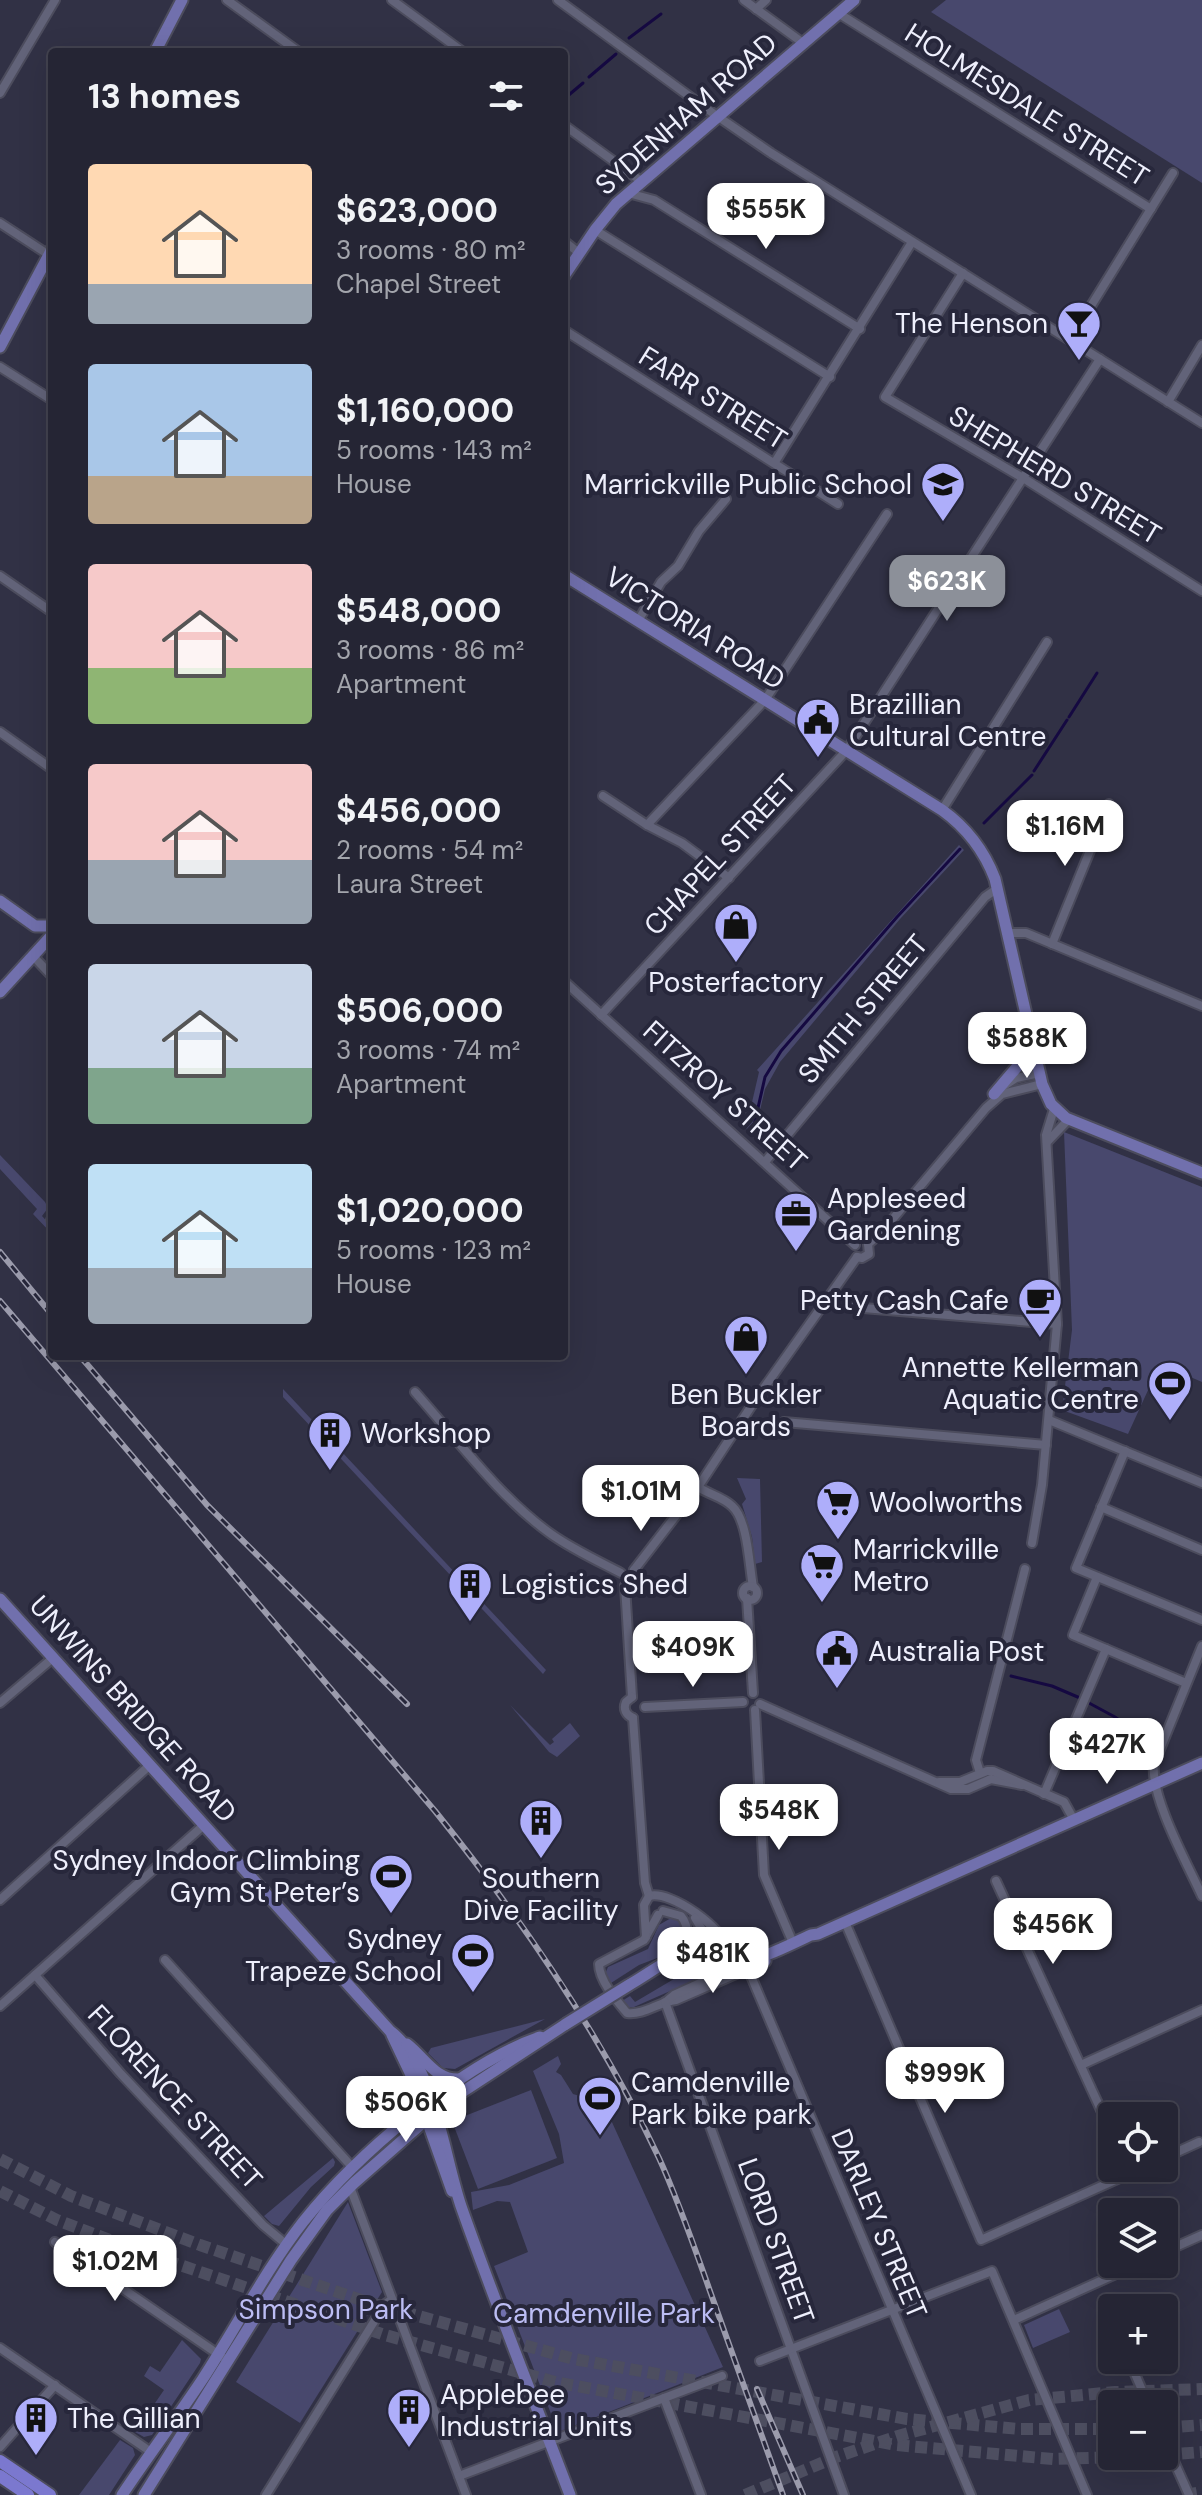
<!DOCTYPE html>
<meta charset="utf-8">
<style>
:root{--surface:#252534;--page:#313140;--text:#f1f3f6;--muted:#a3a5ac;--line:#42424f;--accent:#8c9099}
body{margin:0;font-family:"DM Sans",sans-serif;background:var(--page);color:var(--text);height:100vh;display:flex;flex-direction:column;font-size:30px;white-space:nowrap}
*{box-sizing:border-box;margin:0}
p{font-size:26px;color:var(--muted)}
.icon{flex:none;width:44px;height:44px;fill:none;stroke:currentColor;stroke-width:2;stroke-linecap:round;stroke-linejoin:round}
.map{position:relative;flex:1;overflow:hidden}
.side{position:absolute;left:48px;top:48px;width:520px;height:1312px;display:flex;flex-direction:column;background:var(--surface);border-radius:8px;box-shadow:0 8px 32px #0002,0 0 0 2px var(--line)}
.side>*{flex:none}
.controls{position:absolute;left:1098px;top:2102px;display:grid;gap:16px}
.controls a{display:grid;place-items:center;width:80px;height:80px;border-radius:8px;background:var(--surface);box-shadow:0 8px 32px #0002,0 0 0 2px var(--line);font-size:40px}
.price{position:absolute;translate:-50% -68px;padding:0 18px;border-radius:16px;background:#fff;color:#222;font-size:26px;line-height:52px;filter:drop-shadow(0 2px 4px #0008)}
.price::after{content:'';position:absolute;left:50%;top:48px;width:24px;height:18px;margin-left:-12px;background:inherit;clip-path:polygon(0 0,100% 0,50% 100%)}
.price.current{background:var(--accent);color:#fff}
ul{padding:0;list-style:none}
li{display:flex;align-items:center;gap:24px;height:200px;padding:0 40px}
li span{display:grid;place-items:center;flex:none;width:224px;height:160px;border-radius:8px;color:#555}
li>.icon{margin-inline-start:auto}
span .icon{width:96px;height:96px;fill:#fffc;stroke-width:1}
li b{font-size:34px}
h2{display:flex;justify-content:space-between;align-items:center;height:96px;padding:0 40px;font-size:34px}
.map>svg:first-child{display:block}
.green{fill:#48486d}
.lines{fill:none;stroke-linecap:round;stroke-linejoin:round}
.stream{stroke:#150941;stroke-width:3}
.highway-tunnel{stroke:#4d4e60;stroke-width:12;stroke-dasharray:12 6;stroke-linecap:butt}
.minor-casing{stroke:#4c4c5d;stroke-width:12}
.major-casing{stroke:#4c4c5d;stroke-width:15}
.highway-casing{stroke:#4c4c5d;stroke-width:16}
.minor{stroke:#626379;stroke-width:8}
.major{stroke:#7170ad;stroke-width:11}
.highway{stroke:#7b78cf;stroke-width:12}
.rail-casing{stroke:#9b9bac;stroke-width:6}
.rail{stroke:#27273b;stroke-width:3;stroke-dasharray:9;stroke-linecap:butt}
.major-bridge-casing{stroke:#4c4c5d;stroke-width:15;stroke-linecap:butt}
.major-bridge{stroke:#7170ad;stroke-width:11}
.labels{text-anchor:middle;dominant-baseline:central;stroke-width:8;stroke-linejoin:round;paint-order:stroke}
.street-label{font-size:28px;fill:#eeeffc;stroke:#27273b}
.poi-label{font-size:28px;fill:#eeeffc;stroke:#27273b;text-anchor:start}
.park-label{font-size:28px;fill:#bcbdf4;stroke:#27273b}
</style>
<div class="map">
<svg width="1202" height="2495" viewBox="0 0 1202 2495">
<rect width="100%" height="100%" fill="#313145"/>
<g class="green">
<polygon points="946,0 1202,0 1202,183 931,12"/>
<polygon points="959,845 964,850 900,919 780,1062 765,1089 754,1136 746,1128 759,1072 757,1070"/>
<polygon points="1064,1132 1202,1187 1202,1382 1160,1364 1128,1434 1062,1410 1072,1330"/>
<polygon points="0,1155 45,1202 48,1208 42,1216 52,1227 52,1234 33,1214 37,1209 0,1169"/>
<polygon points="283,1389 546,1670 543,1674 283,1397"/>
<polygon points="737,1478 760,1479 762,1562 755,1564 752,1537 742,1504 746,1499"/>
<polygon points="510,1705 550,1745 554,1742 552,1739 570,1723 580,1736 557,1757 549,1752"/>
<polygon points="671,1918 681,1922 683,1935 679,1935 676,1945 665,1955 639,1965 611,1983 605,1974 608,1967 648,1949 659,1925"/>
<polygon points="701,1969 710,1969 711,1973 634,2007 628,2007 622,2001 630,1996 635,2002 679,1976"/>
<polygon points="545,2019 455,2069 443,2068 428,2053 431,2048"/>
<path d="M 558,2056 L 561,2064 L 556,2072 L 561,2075 L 573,2094 C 597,2101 596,2096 611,2120 L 723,2367 L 558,2432 L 494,2266 L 528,2252 L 510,2202 L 497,2201 L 473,2210 L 471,2192 L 509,2185 L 564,2163 L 559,2134 L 533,2071 Z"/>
<polygon points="531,2090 557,2158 478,2189 452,2121"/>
<polygon points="333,2158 335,2162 334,2166 311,2187 279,2226 272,2224 264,2216"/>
<polygon points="348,2202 382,2292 300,2423 236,2382"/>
<polygon points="1059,2309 1070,2332 1033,2348 1024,2325"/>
<polygon points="182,2340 201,2359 200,2363 152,2435 144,2437 135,2432 164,2390 144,2376 150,2366 160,2372"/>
<polygon points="120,2440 133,2448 135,2455 109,2495 79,2495"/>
</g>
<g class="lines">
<g class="stream">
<polyline points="629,38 661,14"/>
<polyline points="589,77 616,54"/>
<polyline points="564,99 583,83"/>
<polyline points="1069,717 1097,673"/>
<polyline points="1034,771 1067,720"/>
<polyline points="984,823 1032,775"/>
<polyline points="752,1134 765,1077 781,1051 897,917 960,849"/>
<polyline points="1011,1676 1052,1686 1080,1698"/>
<polyline points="1089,1703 1115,1717 1147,1740"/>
</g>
<g class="highway-tunnel">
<polyline points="0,2159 71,2196 200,2245 364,2301 574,2359 907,2419 1019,2429 1112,2429"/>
<polyline points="0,2191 57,2220 136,2250 385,2335 555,2382 896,2445 1053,2459 1153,2456"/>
<polyline points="1164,2428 1202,2425"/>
<polyline points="1164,2455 1202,2452"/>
<polyline points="745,2495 836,2457 898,2436 1029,2400 1115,2392 1202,2389"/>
<polyline points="1185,2495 1202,2492"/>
</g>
<g class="minor-casing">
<g id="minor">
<polyline points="227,0 299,52"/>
<polyline points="392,0 463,52"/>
<polyline points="558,0 704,107 771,153 1202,423"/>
<polyline points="744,0 803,43"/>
<polyline points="756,9 766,0"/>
<polyline points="838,13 1151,209"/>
<polyline points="0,93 55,0"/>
<polyline points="564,125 641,181"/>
<polyline points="628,193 654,200 860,329"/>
<polyline points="0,223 49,255"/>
<polyline points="595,230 830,377"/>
<polyline points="564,241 579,253"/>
<polyline points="963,273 885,397 1028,481 1202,591"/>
<polyline points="564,330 838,504"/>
<polyline points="1070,340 1173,173"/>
<polyline points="0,367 52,400"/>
<polyline points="1168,402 1202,345"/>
<polyline points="775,462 912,242"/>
<polyline points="0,576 52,612"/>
<polyline points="638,621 661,582 678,566 699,531 726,499"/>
<polyline points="0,732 52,769"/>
<polyline points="603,796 647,825 682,843 729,878"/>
<polyline points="942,810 1047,642"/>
<polyline points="647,825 765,700 887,514"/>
<polyline points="1008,933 1026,933 1202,1006"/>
<polyline points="1052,944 1109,804"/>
<polyline points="33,956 52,976"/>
<polyline points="564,981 855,1245"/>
<polyline points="601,1015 846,751 1100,359"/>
<polyline points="1004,1086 1016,1078 1040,1073"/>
<polyline points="1047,1142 1069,1119"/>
<polyline points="765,1162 985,897 998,888"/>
<polyline points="51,1220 52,1219"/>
<polyline points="868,1244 881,1233 986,1108 1002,1094 1042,1084"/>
<polyline points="857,1257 862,1258 869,1254 868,1244"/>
<polyline points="851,1307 1057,1324"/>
<path d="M 415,1392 C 457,1439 500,1498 551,1534 C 572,1549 598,1561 621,1573"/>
<polyline points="1049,1420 1202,1483"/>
<polyline points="784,1422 1046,1445"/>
<polyline points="1125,1451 1076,1568 1202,1620"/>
<path d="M 698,1487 C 708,1494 723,1497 732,1506 C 748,1520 749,1565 753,1587"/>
<polyline points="1101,1507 1202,1550"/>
<polyline points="1032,1543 1042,1485 1057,1324 1046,1135 1054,1109"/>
<polyline points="634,1570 698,1487 754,1402 857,1257"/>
<polyline points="1097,1577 1073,1635 1186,1683"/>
<polyline points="625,1586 632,1697"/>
<polyline points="625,1586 631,1587 636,1583 638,1574 634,1570"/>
<circle cx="750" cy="1593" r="7"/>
<polyline points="747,1598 753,1693"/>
<path d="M 1202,1646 L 1154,1764 C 1150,1797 1188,1865 1202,1896"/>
<path d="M 632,1697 L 626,1702 C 623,1709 626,1715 633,1718"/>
<polyline points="0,1703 54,1657"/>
<polyline points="760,1704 951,1789 968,1789 991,1779 1022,1785"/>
<polyline points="645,1707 743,1702"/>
<polyline points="755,1710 764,1875 793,1943"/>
<polyline points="633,1718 645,1883 649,1896"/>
<polyline points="980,1773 976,1760 1025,1569"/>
<polyline points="939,1782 960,1782 987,1771 993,1771 1064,1802 1074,1820"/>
<polyline points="1044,1794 1106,1649"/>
<polyline points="996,1881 1112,2134"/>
<path d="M 649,1896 C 672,1890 724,1929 730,1952"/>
<polyline points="0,1900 150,1765"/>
<path d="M 663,1911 L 681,1916 C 691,1928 686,1940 679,1953"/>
<path d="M 658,1915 L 644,1940 L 599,1964 C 599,1980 616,2000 627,2013 C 645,2015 658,2002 676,2000 L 743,1971"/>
<polyline points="695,1918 706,1936 704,1946"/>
<polyline points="845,1922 981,2240 1142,2168"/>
<polyline points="646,1937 644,1905 649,1896"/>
<polyline points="165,1960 353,2168"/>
<polyline points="748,1969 971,2495"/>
<polyline points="35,1975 121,2074 263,2225 287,2245"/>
<polyline points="668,2000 674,1995 720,1974 728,1963"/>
<polyline points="665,2002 844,2495"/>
<polyline points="0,2006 205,1824"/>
<polyline points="1081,2065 1202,2010"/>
<polyline points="1164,2158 1199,2142"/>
<polyline points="350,2187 466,2495"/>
<polyline points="55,2242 228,2361"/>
<polyline points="1164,2252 1202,2235"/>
<polyline points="1014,2320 1138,2264"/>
<polyline points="0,2348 151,2452"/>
<polyline points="1129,2360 1148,2404"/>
<polyline points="760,2361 992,2271 1087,2495"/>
<polyline points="664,2398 701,2495"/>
<polyline points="1164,2439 1189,2495"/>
<polyline points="0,2447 55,2385"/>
<polyline points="459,2476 722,2376"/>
<polyline points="266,2495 385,2304 391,2300"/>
</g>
</g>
<g class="major-casing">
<g id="major">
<polyline points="155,52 182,0"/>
<polyline points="564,276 595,230 616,204 854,0"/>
<polyline points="0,347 52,249"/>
<path d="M 564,575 L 942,810 C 967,828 984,850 995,879 L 1042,1084 L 1051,1104 L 1066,1118 L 1202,1173"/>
<polyline points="0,901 35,926 52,926"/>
<polyline points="0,992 52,935"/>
<polyline points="994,1094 1034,1047"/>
<path d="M 0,1599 L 390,2031 C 435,2064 444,2159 462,2209 C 496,2305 534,2400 570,2495"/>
<path d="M 685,1960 C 723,1943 721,1973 746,1969 C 752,1969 759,1964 765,1961"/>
<path d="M 629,1985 C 649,1974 685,1946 706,1944 C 722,1943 728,1955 740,1959 C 755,1964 795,1942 811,1935 L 818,1934 L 1202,1763"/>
<polyline points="392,2035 411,2075 452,2191"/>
<path d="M 407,2044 C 425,2058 436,2081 460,2079"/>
<path d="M 122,2495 C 148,2456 176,2419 202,2380 C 236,2328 265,2271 303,2222 C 355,2157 461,2064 540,2037"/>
<polyline points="144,2495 291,2260 327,2210 354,2183 444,2104 566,2024"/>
</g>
</g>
<g class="highway-casing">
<g id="highway">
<polyline points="0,2461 50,2495"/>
<polyline points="0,2476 28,2495"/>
</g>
</g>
<use href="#minor" class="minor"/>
<use href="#major" class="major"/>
<use href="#highway" class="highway"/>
<g class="rail-casing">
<g id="rail">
<polyline points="0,1252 52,1315"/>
<path d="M 0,1301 L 435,1811 C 522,1919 600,2033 659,2158 C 679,2202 695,2249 711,2294 C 735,2361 759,2428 783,2495"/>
<polyline points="80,1356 207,1505 407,1704"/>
<polyline points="757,2389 803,2495"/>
</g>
</g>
<use href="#rail" class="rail"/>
<g class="major-bridge-casing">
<polyline id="major-bridge" points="566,2024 629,1985"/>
</g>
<use href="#major-bridge" class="major-bridge"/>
</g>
<defs>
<g id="bar-pin" transform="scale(2.3)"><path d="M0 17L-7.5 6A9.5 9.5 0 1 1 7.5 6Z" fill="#aeaefa" stroke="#27273b"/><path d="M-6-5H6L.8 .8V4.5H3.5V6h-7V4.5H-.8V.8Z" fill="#111"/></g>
<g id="school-pin" transform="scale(2.3)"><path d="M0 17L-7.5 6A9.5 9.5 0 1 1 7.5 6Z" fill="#aeaefa" stroke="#27273b"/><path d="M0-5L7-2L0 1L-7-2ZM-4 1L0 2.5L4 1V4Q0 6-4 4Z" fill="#111"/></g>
<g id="civic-pin" transform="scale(2.3)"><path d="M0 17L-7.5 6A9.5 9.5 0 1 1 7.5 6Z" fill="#aeaefa" stroke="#27273b"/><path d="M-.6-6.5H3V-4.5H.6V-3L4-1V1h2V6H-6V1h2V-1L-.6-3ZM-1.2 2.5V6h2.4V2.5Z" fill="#111"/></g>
<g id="shop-pin" transform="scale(2.3)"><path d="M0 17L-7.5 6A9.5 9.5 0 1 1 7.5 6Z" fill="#aeaefa" stroke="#27273b"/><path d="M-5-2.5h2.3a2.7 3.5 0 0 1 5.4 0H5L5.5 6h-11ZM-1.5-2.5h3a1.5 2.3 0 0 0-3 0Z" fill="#111"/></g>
<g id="office-pin" transform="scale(2.3)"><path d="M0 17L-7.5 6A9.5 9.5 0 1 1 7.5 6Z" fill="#aeaefa" stroke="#27273b"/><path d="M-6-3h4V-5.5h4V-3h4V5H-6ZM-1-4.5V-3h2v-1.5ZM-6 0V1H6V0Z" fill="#111"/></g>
<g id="cafe-pin" transform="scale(2.3)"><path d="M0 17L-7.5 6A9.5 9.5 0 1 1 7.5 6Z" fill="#aeaefa" stroke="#27273b"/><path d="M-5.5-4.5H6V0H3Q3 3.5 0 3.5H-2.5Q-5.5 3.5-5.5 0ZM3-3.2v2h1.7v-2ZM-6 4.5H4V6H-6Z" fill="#111"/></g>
<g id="stadium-pin" transform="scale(2.3)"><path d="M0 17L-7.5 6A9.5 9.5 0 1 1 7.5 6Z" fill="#aeaefa" stroke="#27273b"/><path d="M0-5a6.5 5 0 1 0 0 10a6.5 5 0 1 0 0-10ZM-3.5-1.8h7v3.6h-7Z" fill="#111"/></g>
<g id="building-pin" transform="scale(2.3)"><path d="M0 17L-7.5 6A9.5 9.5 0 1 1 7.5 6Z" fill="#aeaefa" stroke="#27273b"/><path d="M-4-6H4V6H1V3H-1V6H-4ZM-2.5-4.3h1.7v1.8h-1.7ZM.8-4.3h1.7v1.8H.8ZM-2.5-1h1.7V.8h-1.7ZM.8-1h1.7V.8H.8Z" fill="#111"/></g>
<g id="supermarket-pin" transform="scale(2.3)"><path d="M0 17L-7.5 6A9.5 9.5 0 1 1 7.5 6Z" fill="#aeaefa" stroke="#27273b"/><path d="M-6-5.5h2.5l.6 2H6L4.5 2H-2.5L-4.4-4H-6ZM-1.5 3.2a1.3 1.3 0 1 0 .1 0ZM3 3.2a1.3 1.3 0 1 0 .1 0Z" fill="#111"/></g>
</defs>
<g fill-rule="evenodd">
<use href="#bar-pin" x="1079" y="323"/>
<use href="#school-pin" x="943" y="484"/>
<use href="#civic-pin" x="818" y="720"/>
<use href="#shop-pin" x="736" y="925"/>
<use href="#office-pin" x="796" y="1214"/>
<use href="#cafe-pin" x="1040" y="1300"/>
<use href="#shop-pin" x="746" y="1337"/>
<use href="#stadium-pin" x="1170" y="1383"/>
<use href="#building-pin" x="330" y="1433"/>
<use href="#supermarket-pin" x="838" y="1502"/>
<use href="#supermarket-pin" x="822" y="1565"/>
<use href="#building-pin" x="470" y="1584"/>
<use href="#civic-pin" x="837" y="1651"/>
<use href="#building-pin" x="541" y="1821"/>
<use href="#stadium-pin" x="391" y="1876"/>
<use href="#stadium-pin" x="473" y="1955"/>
<use href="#stadium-pin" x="600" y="2098"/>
<use href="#building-pin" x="409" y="2410"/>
<use href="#building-pin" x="36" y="2418"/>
</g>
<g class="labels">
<g class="street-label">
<text transform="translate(1027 105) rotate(32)">HOLMESDALE STREET</text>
<text transform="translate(686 114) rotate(-41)">SYDENHAM ROAD</text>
<text transform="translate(713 398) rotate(32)">FARR STREET</text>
<text transform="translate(1055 475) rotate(31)">SHEPHERD STREET</text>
<text transform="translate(695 628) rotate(32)">VICTORIA ROAD</text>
<text transform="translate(720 855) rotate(-47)">CHAPEL STREET</text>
<text transform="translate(863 1009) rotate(-50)">SMITH STREET</text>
<text transform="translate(725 1096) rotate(42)">FITZROY STREET</text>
<text transform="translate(133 1709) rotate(48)">UNWINS BRIDGE ROAD</text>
<text transform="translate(175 2097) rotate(47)">FLORENCE STREET</text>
<text transform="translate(879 2224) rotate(67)">DARLEY STREET</text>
<text transform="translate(776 2241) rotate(70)">LORD STREET</text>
</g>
<g class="poi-label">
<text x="1048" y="323" text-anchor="end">The Henson</text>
<text x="912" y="484" text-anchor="end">Marrickville Public School</text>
<text x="849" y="704">Brazillian<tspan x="849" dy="32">Cultural Centre</tspan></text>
<text x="736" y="982" text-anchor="middle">Posterfactory</text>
<text x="827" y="1198">Appleseed<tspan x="827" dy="32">Gardening</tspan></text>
<text x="1009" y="1300" text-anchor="end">Petty Cash Cafe</text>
<text x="1139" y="1367" text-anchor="end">Annette Kellerman<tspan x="1139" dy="32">Aquatic Centre</tspan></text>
<text x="746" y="1394" text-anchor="middle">Ben Buckler<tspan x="746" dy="32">Boards</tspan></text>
<text x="361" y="1433">Workshop</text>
<text x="869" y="1502">Woolworths</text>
<text x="853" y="1549">Marrickville<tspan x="853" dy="32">Metro</tspan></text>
<text x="501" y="1584">Logistics Shed</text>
<text x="868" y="1651">Australia Post</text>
<text x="360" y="1860" text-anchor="end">Sydney Indoor Climbing<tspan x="360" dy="32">Gym St Peter’s</tspan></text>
<text x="541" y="1878" text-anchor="middle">Southern<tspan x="541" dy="32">Dive Facility</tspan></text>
<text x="442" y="1939" text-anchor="end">Sydney<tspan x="442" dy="32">Trapeze School</tspan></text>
<text x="631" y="2082">Camdenville<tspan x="631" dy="32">Park bike park</tspan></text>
<text x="440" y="2394">Applebee<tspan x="440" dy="32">Industrial Units</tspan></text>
<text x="67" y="2418">The Gillian</text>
</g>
<g class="park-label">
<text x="326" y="2309">Simpson Park</text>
<text x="604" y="2313">Camdenville Park</text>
</g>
</g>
</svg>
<div class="controls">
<a><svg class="icon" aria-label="locate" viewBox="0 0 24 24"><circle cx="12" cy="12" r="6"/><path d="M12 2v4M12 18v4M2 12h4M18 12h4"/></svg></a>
<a><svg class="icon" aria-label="layers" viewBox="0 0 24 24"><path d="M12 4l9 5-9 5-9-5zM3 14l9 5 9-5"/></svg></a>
<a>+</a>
<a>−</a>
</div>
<b class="price" style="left:766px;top:251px">$555K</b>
<b class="price current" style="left:947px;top:623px">$623K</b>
<b class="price" style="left:1065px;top:868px">$1.16M</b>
<b class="price" style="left:1027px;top:1080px">$588K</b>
<b class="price" style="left:641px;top:1533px">$1.01M</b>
<b class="price" style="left:693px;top:1689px">$409K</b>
<b class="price" style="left:1107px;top:1786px">$427K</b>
<b class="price" style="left:779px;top:1852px">$548K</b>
<b class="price" style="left:1053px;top:1966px">$456K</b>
<b class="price" style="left:713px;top:1995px">$481K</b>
<b class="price" style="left:945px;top:2115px">$999K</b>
<b class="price" style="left:406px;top:2144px">$506K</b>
<b class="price" style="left:115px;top:2303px">$1.02M</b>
<section class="side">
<h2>13 homes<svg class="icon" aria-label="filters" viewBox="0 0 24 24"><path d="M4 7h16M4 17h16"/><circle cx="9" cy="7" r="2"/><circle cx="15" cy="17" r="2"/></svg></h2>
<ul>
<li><span style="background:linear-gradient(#ffd9b3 75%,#9aa5b1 0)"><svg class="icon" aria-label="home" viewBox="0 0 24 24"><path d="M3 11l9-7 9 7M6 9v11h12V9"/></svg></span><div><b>$623,000</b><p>3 rooms · 80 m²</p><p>Chapel Street</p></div></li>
<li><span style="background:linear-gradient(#a9c7e8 70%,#b9a48a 0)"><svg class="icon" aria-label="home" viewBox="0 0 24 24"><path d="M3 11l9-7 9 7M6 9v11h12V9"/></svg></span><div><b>$1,160,000</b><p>5 rooms · 143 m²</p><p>House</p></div></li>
<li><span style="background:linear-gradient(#f6c9c9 65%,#8fb573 0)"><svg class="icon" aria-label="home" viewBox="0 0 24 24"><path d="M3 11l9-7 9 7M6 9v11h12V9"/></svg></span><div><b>$548,000</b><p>3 rooms · 86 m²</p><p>Apartment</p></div></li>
<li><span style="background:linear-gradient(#f6c9c9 60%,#9aa5b1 0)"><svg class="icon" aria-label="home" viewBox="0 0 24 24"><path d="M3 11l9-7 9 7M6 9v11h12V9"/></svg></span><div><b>$456,000</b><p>2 rooms · 54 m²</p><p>Laura Street</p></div></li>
<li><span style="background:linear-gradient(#c9d6e8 65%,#7fa58c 0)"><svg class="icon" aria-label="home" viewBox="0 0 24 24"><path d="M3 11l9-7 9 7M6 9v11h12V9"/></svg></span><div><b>$506,000</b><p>3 rooms · 74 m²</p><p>Apartment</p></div></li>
<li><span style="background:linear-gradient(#bfe0f5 65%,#9aa5b1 0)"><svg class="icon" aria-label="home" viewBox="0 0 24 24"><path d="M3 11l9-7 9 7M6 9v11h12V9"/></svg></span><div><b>$1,020,000</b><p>5 rooms · 123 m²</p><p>House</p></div></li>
</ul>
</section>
</div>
